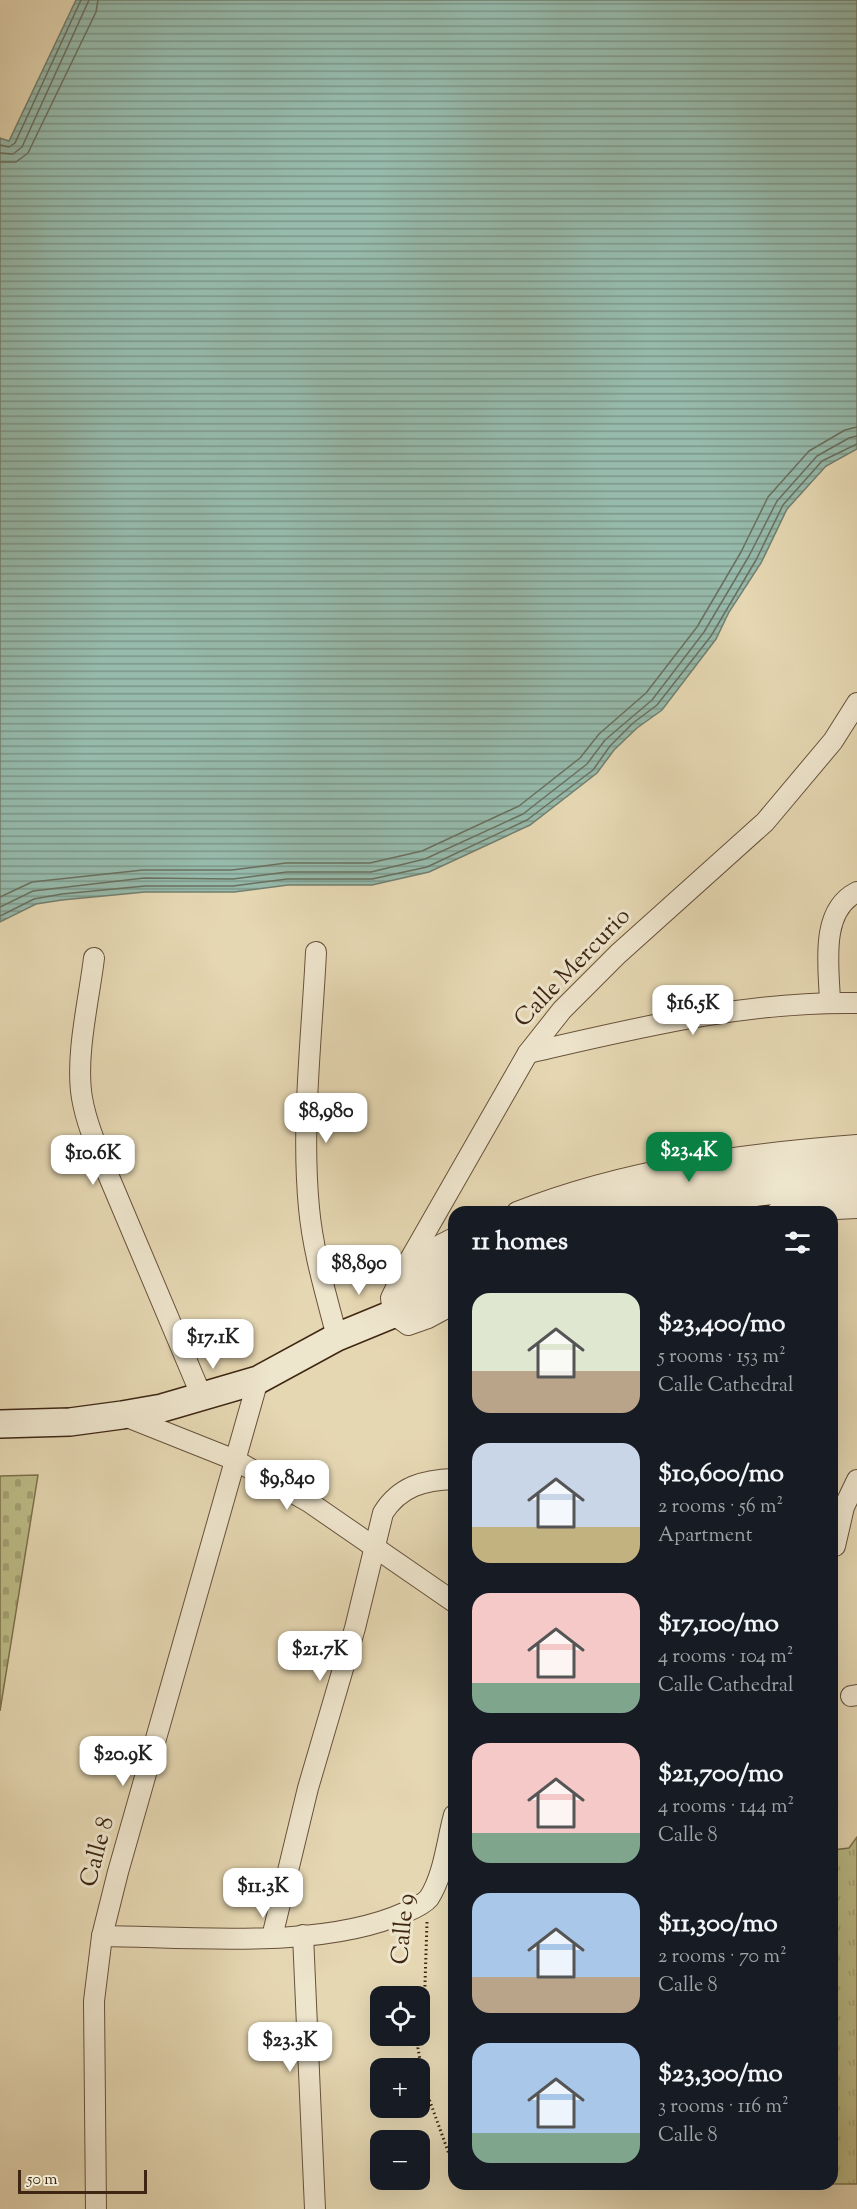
<!DOCTYPE html>
<meta charset="utf-8">
<style>
:root{--surface:#171b24;--page:#242831;--text:#f1f3f6;--muted:#9ea1a6;--accent:#0b8043}
body{margin:0;font-family:"Sorts Mill Goudy",serif;background:var(--page);color:var(--text);height:100vh;display:flex;flex-direction:column;font-size:22px;white-space:nowrap}
*{box-sizing:border-box;margin:0}
p{font-size:20px;color:var(--muted)}
.icon{flex:none;width:33px;height:33px;fill:none;stroke:currentColor;stroke-width:2;stroke-linecap:round;stroke-linejoin:round}
.map{position:relative;flex:1;overflow:hidden}
.drawer{position:absolute;left:448px;top:1206px;width:390px;height:984px;display:flex;flex-direction:column;background:var(--surface);border-radius:18px;box-shadow:0 6px 24px #0002}
.drawer>*{flex:none}
.buttons{position:absolute;left:370px;top:1986px;display:grid;gap:12px}
.buttons a{display:grid;place-items:center;width:60px;height:60px;border-radius:12px;background:var(--surface);box-shadow:0 6px 24px #0002;font-size:30px}
.scale{position:absolute;left:18px;bottom:15px;width:129px;box-sizing:border-box;padding-left:6px;border:3px solid #3e2613;border-top:0;font-size:16px;line-height:21px;white-space:nowrap;color:#3e2613;-webkit-text-stroke:4px #eee5cd;paint-order:stroke}
.price{position:absolute;translate:-50% -51px;padding:0 14px;border-radius:12px;background:#fff;color:#222;font-size:20px;line-height:39px;filter:drop-shadow(0 2px 3px #0008)}
.price::after{content:'';position:absolute;left:50%;top:36px;width:18px;height:14px;margin-left:-9px;background:inherit;clip-path:polygon(0 0,100% 0,50% 100%)}
.price.current{background:var(--accent);color:#fff}
ul{padding:0;list-style:none}
li{display:flex;align-items:center;gap:18px;height:150px;padding:0 24px}
li span{display:grid;place-items:center;flex:none;width:168px;height:120px;border-radius:18px;color:#555}
li>.icon{margin-inline-start:auto}
span .icon{width:72px;height:72px;fill:#fffc;stroke-width:1}
li b{font-size:26px}
h2{display:flex;justify-content:space-between;align-items:center;height:72px;padding:0 24px;font-size:26px}
.map>svg:first-child{display:block}
.grass{fill:url(#grass-tufts);stroke:#7d714d;stroke-width:1.5}
.cemetery{fill:url(#cemetery-stones);stroke:#7d714d;stroke-width:1.5}
.water{fill:url(#water-rules);stroke:#737f6e;stroke-width:1.5}
.lines{fill:none;stroke-linecap:round;stroke-linejoin:round}
.shore{stroke:#6a705f;stroke-width:1.5}
.street-casing{stroke:#68523b;stroke-width:22}
.secondary-casing{stroke:#3e2613;stroke-width:30}
.path{stroke:#3e2613;stroke-width:3;stroke-dasharray:1.5 3;stroke-linecap:butt}
.street{stroke:#eee5cd;stroke-width:20}
.secondary{stroke:#eee5cd;stroke-width:27}
.labels{text-anchor:middle;dominant-baseline:central;stroke-width:6;stroke-linejoin:round;paint-order:stroke}
.street-label{font-size:24px;fill:#3e2613;stroke:#eee5cd}
</style>
<div class="map">
<svg width="857" height="2209" viewBox="0 0 857 2209">
<defs>
<pattern id="grass-tufts" width="24" height="20" patternUnits="userSpaceOnUse" patternTransform="scale(1.5)"><rect width="24" height="20" fill="#bcbc87"/><path d="M3 7l-1-3M5 7V3M7 7l1-3M15 17l-1-3M17 17v-4M19 17l1-3" fill="none" stroke="#a3a174"/></pattern>
<pattern id="cemetery-stones" width="16" height="16" patternUnits="userSpaceOnUse" patternTransform="scale(1.5)"><rect width="16" height="16" fill="#bcbc87"/><path d="M2 7V4a2 2 0 0 1 4 0v3zM10 15v-3a2 2 0 0 1 4 0v3z" fill="#a3a174"/></pattern>
<pattern id="water-rules" width="6" height="5" patternUnits="userSpaceOnUse" patternTransform="scale(1.5)"><rect width="6" height="5" fill="#96baab"/><path d="M0 2.5h6" fill="none" stroke="#7c978a"/></pattern>
</defs>
<rect width="100%" height="100%" fill="#e5d7b2"/>
<filter id="stains"><feTurbulence type="fractalNoise" baseFrequency=".00333" numOctaves="4"/><feColorMatrix values="0 0 0 0 .2 0 0 0 0 .09 0 0 0 0 .02 0 0 0 .5 -.17"/></filter>
<radialGradient id="worn" r=".72"><stop offset=".6" stop-color="#630" stop-opacity="0"/><stop offset="1" stop-color="#630" stop-opacity=".3"/></radialGradient>
<polygon class="grass" points="857,1837 857,2184 833,2184 833,1850 849,1848"/>
<polygon class="cemetery" points="38,1475 0,1711 0,1476"/>
<polygon class="water" points="76,0 857,0 857,449 826,466 787,509 761,563 729,612 716,639 662,710 637,728 614,750 597,773 530,825 429,872 372,885 288,885 234,892 145,892 62,900 36,904 0,922 0,138 9,141"/>
<g class="lines">
<g class="shore">
<polyline points="0,145 9,147 15,143 81,0"/>
<polyline points="0,153 13,154 22,147 89,0"/>
<polyline points="0,162 16,162 28,153 96,12 98,0"/>
<polyline points="0,897 32,882 143,870 232,870 286,863 370,863 422,851 519,806 580,758 599,734 646,693 697,627 741,552 768,497 809,451 845,430 857,427"/>
<polyline points="0,907 33,891 144,878 233,879 287,872 371,872 425,859 523,814 587,764 605,740 652,700 704,632 749,556 777,501 817,456 849,438 857,436"/>
<polyline points="0,916 34,899 62,894 145,886 233,886 287,879 372,879 427,867 527,820 593,770 610,746 633,723 657,705 711,636 756,560 783,505 822,461 857,444"/>
</g>
<g class="street-casing">
<g id="street">
<path d="M 316,952 C 312,1035 301,1125 309,1208 C 313,1252 326,1294 337,1337"/>
<path d="M 94,958 C 89,1000 75,1056 82,1098 C 86,1121 95,1143 104,1165 L 202,1397"/>
<path d="M 830,1002 C 829,967 819,911 857,892"/>
<path d="M 528,1053 C 637,1028 745,1001 857,1003"/>
<path d="M 517,1212 C 626,1169 741,1154 857,1145"/>
<polyline points="777,1212 857,1208"/>
<polyline points="409,1261 454,1238"/>
<polyline points="454,1304 428,1318 408,1325 393,1314 391,1298 409,1261 528,1053 562,1010 618,954 765,822 833,741 857,703"/>
<polyline points="122,1415 235,1460 309,1502 454,1602"/>
<polyline points="835,1546 844,1507 857,1480"/>
<polyline points="851,1696 857,1695"/>
<polyline points="303,1935 315,2209"/>
<path d="M 102,1936 C 193,1937 323,1950 406,1912 C 413,1909 424,1904 429,1898 C 444,1875 447,1840 454,1815"/>
<path d="M 272,1937 L 308,1788 L 355,1628 L 383,1513 C 400,1486 424,1480 454,1479"/>
<polyline points="96,2209 94,2001 102,1936 118,1872 258,1380"/>
</g>
</g>
<g class="secondary-casing">
<g id="secondary">
<path d="M 572,1212 C 664,1184 761,1168 857,1162"/>
<path d="M 654,1212 C 719,1195 790,1186 857,1187"/>
<polyline points="407,1289 454,1262"/>
<polyline points="0,1424 70,1422 122,1415 162,1408 258,1380 337,1337 393,1314 454,1284"/>
</g>
</g>
<polyline class="path" points="427,1922 424,2014 418,2048 424,2085 449,2154"/>
<use href="#street" class="street"/>
<use href="#secondary" class="secondary"/>
</g>
<g class="labels">
<g class="street-label">
<text transform="translate(573 968) rotate(-46)">Calle Mercurio</text>
<text transform="translate(98 1852) rotate(-75)">Calle 8</text>
<text transform="translate(404 1929) rotate(-85)">Calle 9</text>
</g>
</g>
<rect width="100%" height="100%" filter="url(#stains)"/>
<rect width="100%" height="100%" fill="url(#worn)"/>
</svg>
<div class="buttons">
<a><svg class="icon" aria-label="locate" viewBox="0 0 24 24"><circle cx="12" cy="12" r="6"/><path d="M12 2v4M12 18v4M2 12h4M18 12h4"/></svg></a>
<a>+</a>
<a>−</a>
</div>
<div class="scale">50 m</div>
<b class="price" style="left:693px;top:1036px">$16.5K</b>
<b class="price" style="left:326px;top:1144px">$8,980</b>
<b class="price current" style="left:689px;top:1183px">$23.4K</b>
<b class="price" style="left:93px;top:1186px">$10.6K</b>
<b class="price" style="left:359px;top:1296px">$8,890</b>
<b class="price" style="left:213px;top:1370px">$17.1K</b>
<b class="price" style="left:287px;top:1511px">$9,840</b>
<b class="price" style="left:320px;top:1682px">$21.7K</b>
<b class="price" style="left:123px;top:1787px">$20.9K</b>
<b class="price" style="left:263px;top:1919px">$11.3K</b>
<b class="price" style="left:290px;top:2073px">$23.3K</b>
<section class="drawer">
<h2>11 homes<svg class="icon" aria-label="filters" viewBox="0 0 24 24"><path d="M4 7h16M4 17h16"/><circle cx="9" cy="7" r="2"/><circle cx="15" cy="17" r="2"/></svg></h2>
<ul>
<li><span style="background:linear-gradient(#dfe7d0 65%,#b9a48a 0)"><svg class="icon" aria-label="home" viewBox="0 0 24 24"><path d="M3 11l9-7 9 7M6 9v11h12V9"/></svg></span><div><b>$23,400/mo</b><p>5 rooms · 153 m²</p><p>Calle Cathedral</p></div></li>
<li><span style="background:linear-gradient(#c9d6e8 70%,#c2b280 0)"><svg class="icon" aria-label="home" viewBox="0 0 24 24"><path d="M3 11l9-7 9 7M6 9v11h12V9"/></svg></span><div><b>$10,600/mo</b><p>2 rooms · 56 m²</p><p>Apartment</p></div></li>
<li><span style="background:linear-gradient(#f6c9c9 75%,#7fa58c 0)"><svg class="icon" aria-label="home" viewBox="0 0 24 24"><path d="M3 11l9-7 9 7M6 9v11h12V9"/></svg></span><div><b>$17,100/mo</b><p>4 rooms · 104 m²</p><p>Calle Cathedral</p></div></li>
<li><span style="background:linear-gradient(#f6c9c9 75%,#7fa58c 0)"><svg class="icon" aria-label="home" viewBox="0 0 24 24"><path d="M3 11l9-7 9 7M6 9v11h12V9"/></svg></span><div><b>$21,700/mo</b><p>4 rooms · 144 m²</p><p>Calle 8</p></div></li>
<li><span style="background:linear-gradient(#a9c7e8 70%,#b9a48a 0)"><svg class="icon" aria-label="home" viewBox="0 0 24 24"><path d="M3 11l9-7 9 7M6 9v11h12V9"/></svg></span><div><b>$11,300/mo</b><p>2 rooms · 70 m²</p><p>Calle 8</p></div></li>
<li><span style="background:linear-gradient(#a9c7e8 75%,#7fa58c 0)"><svg class="icon" aria-label="home" viewBox="0 0 24 24"><path d="M3 11l9-7 9 7M6 9v11h12V9"/></svg></span><div><b>$23,300/mo</b><p>3 rooms · 116 m²</p><p>Calle 8</p></div></li>
</ul>
</section>
</div>
